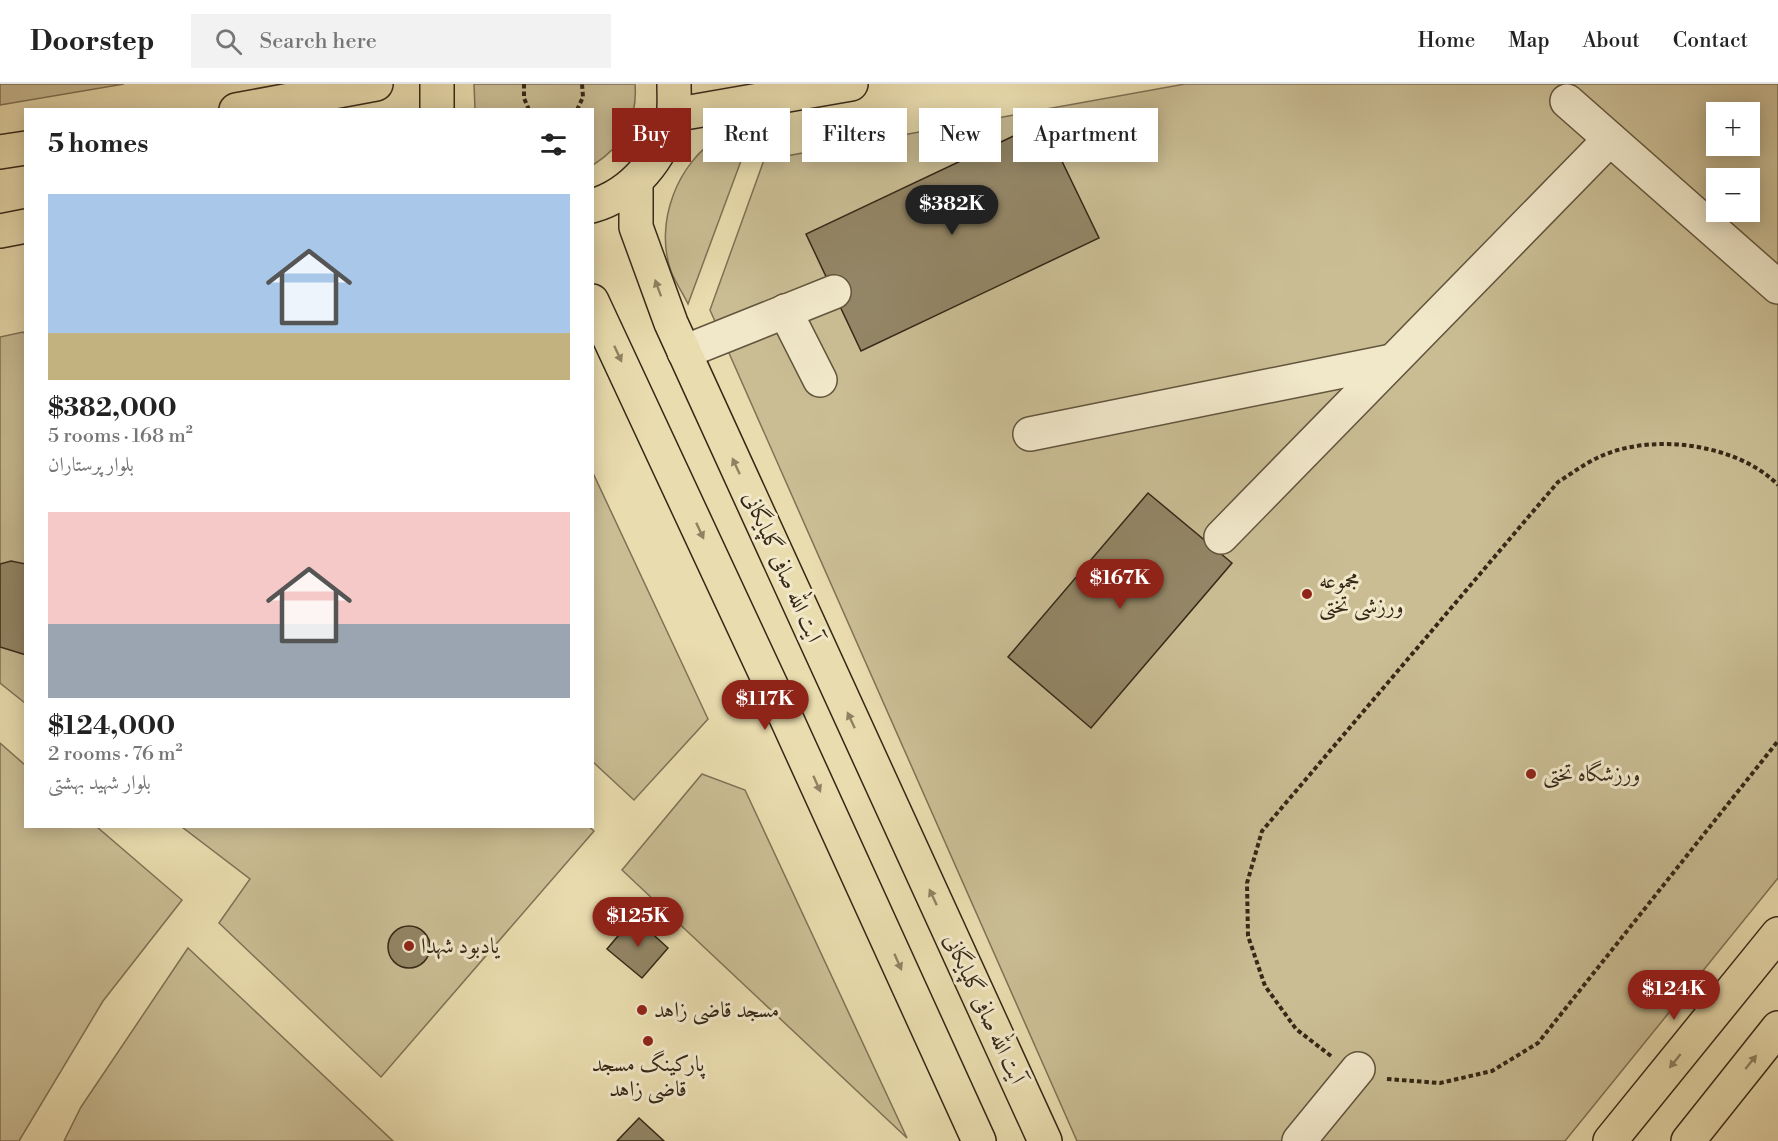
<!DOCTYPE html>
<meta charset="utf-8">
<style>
:root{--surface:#fff;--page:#f2f2f2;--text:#222;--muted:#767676;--line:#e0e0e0;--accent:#8f2418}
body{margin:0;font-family:"Libre Bodoni",Amiri,serif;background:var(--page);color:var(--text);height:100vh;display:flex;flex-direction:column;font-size:22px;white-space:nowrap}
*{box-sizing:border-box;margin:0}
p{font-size:20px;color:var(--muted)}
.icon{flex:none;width:33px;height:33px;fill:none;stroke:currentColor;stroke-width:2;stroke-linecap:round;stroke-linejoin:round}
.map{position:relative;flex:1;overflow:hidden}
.drawer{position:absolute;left:24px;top:24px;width:570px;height:720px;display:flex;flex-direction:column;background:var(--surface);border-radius:0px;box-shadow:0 3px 15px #0003}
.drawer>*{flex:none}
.banner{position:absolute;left:612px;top:24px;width:570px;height:54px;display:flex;gap:12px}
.controls{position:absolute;left:1706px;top:18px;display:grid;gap:12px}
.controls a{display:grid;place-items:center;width:54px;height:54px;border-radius:0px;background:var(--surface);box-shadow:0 3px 15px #0003;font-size:30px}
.price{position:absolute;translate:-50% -51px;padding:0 14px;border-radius:21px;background:var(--accent);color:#fff;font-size:20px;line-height:39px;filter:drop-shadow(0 2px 3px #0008)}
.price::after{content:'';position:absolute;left:50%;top:36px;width:18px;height:14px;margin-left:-9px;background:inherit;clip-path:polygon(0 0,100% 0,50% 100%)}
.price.on{background:#222;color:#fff}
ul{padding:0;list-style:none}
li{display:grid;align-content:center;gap:12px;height:318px;padding:0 24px}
li span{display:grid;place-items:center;height:186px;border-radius:0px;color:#555}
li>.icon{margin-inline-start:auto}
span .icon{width:108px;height:108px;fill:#fffc;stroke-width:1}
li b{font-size:26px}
h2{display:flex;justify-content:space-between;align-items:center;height:72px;padding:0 24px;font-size:26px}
.chip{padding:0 21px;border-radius:0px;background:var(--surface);box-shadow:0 3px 15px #0003;font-size:21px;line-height:54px}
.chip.on{background:var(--accent);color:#fff}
header{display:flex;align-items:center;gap:36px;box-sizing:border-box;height:84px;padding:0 30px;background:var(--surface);border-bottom:2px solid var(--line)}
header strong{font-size:28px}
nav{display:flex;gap:33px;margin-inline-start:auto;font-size:21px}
.search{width:420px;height:54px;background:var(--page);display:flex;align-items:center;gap:15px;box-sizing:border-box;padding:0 21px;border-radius:0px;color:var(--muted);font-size:22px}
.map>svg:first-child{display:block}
.green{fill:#cabd94;stroke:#807256;stroke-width:1.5;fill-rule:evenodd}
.building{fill:#938666;stroke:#352817;stroke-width:1.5}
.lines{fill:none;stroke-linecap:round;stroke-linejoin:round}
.minor-casing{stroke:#62553d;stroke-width:36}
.major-casing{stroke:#352817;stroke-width:36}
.path{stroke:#352817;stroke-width:4;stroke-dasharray:4.5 3;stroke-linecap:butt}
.minor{stroke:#f1e8ca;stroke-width:33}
.major{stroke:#e9dcae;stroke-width:33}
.oneway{fill:#8f8262}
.poi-dot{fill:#8f2418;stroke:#f1e8ca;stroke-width:2}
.labels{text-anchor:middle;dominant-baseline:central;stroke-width:6;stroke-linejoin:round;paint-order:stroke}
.street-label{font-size:22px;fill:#352817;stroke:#f1e8ca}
.poi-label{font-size:22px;fill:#352817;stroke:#f1e8ca;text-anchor:start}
</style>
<header>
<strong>Doorstep</strong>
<div class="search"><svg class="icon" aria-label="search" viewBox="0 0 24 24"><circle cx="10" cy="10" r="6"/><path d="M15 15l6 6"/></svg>Search here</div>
<nav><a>Home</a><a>Map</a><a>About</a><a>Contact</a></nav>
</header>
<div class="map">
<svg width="1778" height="1057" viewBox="0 0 1778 1057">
<rect width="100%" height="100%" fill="#e9dcae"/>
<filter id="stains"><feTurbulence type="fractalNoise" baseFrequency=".00333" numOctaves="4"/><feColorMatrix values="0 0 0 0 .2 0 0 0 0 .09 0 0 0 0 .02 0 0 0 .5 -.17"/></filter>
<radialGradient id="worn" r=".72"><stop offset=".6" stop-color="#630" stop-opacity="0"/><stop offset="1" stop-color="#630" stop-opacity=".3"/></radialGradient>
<g class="green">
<polygon points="0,0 124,0 0,21"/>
<path d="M 474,0 L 635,0 C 638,35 622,63 593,81 L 592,26 L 475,25 Z"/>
<path d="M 1185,0 L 1778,0 L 1778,794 L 1565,1057 L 1077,1057 L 710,226 L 764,76 ZM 1716,28 L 1749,28 L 1749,62 L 1716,62 ZM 1716,94 L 1749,94 L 1749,128 L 1716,128 Z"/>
<path d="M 755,39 L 688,220 C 683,209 675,198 671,187 C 654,140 677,78 720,53 C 731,47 744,44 755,39 Z"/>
<polygon points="23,248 25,250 25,619 0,599 0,253"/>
<polygon points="593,389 708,635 634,716 593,678"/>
<polygon points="0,659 25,681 26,742 97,743 182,816 103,917 19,1057 0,1057"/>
<polygon points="702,690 745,706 907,1054 622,786"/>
<polygon points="588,742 594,747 381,993 219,839 250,795 182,743"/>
<polygon points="188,864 393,1057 64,1057 81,1023"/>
</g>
<g class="building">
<polygon points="1043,38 1099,154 861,267 806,150"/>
<polygon points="1148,409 1232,479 1091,644 1008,573"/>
<polygon points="11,477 26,480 26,571 0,563 0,480"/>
<polygon points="634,833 668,864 642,894 607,865"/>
<circle cx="409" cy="863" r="21"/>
<polygon points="639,1034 664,1057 617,1057"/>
</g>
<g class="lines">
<g class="minor-casing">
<g id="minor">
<polyline points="1567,17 1778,203"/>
<polyline points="785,227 820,296"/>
<polyline points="684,268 834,208"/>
<polyline points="1030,350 1392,277"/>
<polyline points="1221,453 1610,55"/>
<polyline points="1299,1057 1358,985"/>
</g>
</g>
<g class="major-casing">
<g id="major">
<polyline points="236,26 376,0"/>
<polyline points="437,26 437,0"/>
<polyline points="673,31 851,0"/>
<polyline points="0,68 26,64"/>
<polyline points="636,98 636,143 671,239 1045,1057"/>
<path d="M 592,122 C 634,110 662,73 673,33 C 675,23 674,10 674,0"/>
<polyline points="0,147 26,142"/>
<polyline points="592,217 784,629 979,1057"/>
<polyline points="1610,1057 1778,850"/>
<polyline points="1688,1057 1778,944"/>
</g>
</g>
<g class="path">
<polyline points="524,0 524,14 529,26"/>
<polyline points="577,26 583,13 582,0"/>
<path d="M 1331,972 L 1296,945 L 1265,902 L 1248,852 L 1247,799 L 1262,747 L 1558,398 C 1571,390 1584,380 1597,374 C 1649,348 1737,359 1778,401"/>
<polyline points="1387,995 1440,999 1492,987 1538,959 1778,657"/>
</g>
<use href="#minor" class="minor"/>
<use href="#major" class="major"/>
</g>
<defs><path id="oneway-solid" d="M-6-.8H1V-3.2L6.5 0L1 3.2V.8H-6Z" transform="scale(1.5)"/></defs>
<g class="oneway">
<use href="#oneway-solid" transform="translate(658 204) rotate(-110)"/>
<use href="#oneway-solid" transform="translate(618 270) rotate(65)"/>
<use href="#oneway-solid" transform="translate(736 382) rotate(-115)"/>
<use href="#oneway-solid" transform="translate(700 447) rotate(65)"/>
<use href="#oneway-solid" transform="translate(851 636) rotate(-115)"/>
<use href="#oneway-solid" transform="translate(817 700) rotate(66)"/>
<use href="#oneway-solid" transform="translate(933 813) rotate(-115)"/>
<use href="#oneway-solid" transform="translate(898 878) rotate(66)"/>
<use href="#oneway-solid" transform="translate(1675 977) rotate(129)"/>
<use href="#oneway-solid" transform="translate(1751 978) rotate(-51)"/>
</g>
<g class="poi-dot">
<circle cx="1307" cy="510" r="6"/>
<circle cx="1531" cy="690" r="6"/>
<circle cx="409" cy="862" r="6"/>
<circle cx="642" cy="926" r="6"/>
<circle cx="648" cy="957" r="6"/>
</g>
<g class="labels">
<g class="street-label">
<text transform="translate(782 483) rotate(66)">آیت الله صافی گلپایگانی</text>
<text transform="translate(984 925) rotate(65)">آیت الله صافی گلپایگانی</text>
</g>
<g class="poi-label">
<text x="1319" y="497">مجموعه<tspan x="1319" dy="25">ورزشی تختی</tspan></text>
<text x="1543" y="690">ورزشگاه تختی</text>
<text x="421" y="862">یادبود شهدا</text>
<text x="654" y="926">مسجد قاضی زاهد</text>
<text x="648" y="980" text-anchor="middle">پارکینگ مسجد<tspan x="648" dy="25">قاضی زاهد</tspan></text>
</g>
</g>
<rect width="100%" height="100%" filter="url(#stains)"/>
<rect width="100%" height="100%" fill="url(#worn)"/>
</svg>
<div class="controls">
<a>+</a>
<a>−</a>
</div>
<b class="price on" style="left:952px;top:152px">$382K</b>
<b class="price" style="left:1120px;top:526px">$167K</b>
<b class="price" style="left:765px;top:647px">$117K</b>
<b class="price" style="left:638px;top:864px">$125K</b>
<b class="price" style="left:1674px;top:937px">$124K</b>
<div class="banner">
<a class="chip on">Buy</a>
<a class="chip">Rent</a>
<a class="chip">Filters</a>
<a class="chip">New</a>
<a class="chip">Apartment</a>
</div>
<section class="drawer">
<h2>5 homes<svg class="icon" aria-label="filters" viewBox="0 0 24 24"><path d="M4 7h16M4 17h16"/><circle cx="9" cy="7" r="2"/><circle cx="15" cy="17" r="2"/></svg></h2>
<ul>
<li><span style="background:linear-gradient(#a9c7e8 75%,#c2b280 0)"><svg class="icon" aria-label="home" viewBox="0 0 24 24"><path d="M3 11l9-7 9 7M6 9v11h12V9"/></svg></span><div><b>$382,000</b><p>5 rooms · 168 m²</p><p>بلوار پرستاران</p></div></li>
<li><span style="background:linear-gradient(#f6c9c9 60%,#9aa5b1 0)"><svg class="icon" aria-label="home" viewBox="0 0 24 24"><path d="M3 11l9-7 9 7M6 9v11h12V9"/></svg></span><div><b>$124,000</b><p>2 rooms · 76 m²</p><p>بلوار شهید بهشتی</p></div></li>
</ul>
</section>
</div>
